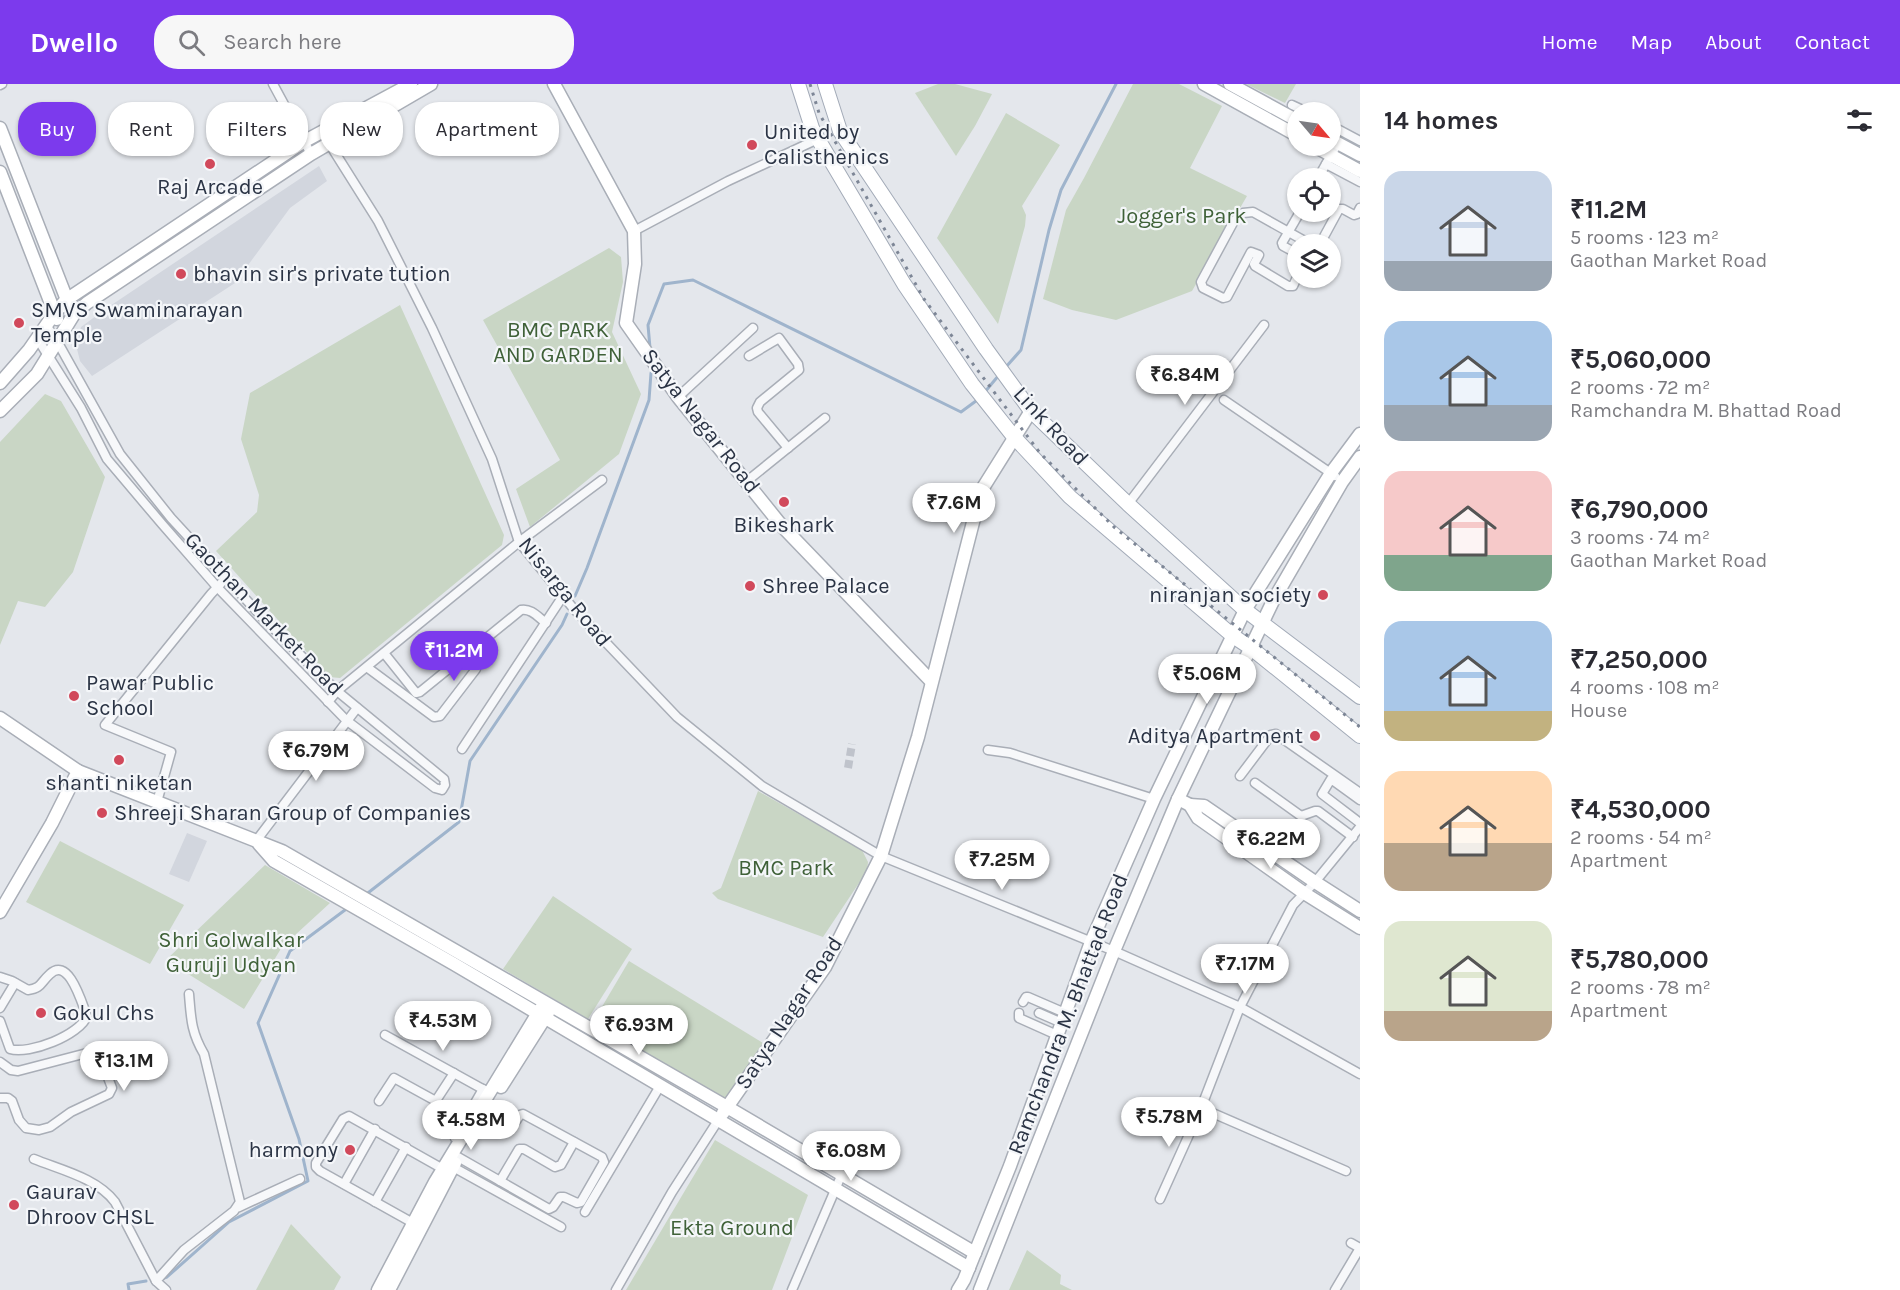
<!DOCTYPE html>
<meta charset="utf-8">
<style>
:root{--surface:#fff;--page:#f7f7f7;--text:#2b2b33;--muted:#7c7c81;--accent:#7c3aed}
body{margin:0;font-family:Karla,sans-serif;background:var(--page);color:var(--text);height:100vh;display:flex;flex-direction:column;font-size:22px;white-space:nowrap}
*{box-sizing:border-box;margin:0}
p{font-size:20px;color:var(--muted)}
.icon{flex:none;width:33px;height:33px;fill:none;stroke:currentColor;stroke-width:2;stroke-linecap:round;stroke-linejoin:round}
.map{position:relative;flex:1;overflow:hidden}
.details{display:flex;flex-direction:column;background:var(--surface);width:540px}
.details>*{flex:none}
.top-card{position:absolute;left:18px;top:18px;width:570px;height:54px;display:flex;gap:12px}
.needle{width:39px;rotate:119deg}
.controls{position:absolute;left:1287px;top:18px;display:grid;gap:12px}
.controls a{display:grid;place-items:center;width:54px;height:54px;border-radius:50%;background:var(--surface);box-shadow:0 2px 4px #0004;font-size:30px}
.price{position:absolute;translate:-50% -51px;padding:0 14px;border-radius:21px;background:#fff;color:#222;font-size:20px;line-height:39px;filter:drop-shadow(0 2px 3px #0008)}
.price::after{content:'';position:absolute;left:50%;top:36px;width:18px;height:14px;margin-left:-9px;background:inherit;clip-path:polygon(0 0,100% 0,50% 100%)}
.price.current{background:var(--accent);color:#fff}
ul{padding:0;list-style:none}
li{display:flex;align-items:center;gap:18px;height:150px;padding:0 24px}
li span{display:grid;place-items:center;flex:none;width:168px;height:120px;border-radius:18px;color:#555}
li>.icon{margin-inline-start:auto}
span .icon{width:72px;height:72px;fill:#fffc;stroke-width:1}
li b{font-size:26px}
h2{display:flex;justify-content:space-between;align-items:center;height:72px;padding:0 24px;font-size:26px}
.tag{padding:0 21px;border-radius:24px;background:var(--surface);box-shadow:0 2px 4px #0004;font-size:21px;line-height:54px}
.tag.current{background:var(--accent);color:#fff}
header{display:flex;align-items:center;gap:36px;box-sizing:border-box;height:84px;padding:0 30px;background:var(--accent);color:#fff}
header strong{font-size:28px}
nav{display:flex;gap:33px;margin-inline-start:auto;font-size:21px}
.search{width:420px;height:54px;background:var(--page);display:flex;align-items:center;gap:15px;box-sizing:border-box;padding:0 21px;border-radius:24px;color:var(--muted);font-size:22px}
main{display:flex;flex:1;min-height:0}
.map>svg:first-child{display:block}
.built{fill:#d2d6de}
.green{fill:#c9d6c5}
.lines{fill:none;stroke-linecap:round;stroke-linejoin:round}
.stream{stroke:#9fb4cc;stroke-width:3}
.street-tunnel{stroke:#bfc3cb;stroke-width:8;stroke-dasharray:8 4;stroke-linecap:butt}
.street-casing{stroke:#a9aeb7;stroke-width:11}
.secondary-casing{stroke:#a9aeb7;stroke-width:15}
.primary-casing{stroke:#a3abb8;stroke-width:16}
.street{stroke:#f7f8fa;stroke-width:8}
.secondary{stroke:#fff;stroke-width:12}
.primary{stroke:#fff;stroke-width:14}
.rail{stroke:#7d8696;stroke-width:3;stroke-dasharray:3 6;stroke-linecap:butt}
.poi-dot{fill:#d1495b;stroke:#f4f6f9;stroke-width:2}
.labels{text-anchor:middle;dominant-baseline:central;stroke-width:4.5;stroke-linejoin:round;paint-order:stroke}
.poi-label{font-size:22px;fill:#2b3445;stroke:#f4f6f9;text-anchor:start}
.park-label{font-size:22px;fill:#3f6138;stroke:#f4f6f9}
.street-label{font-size:22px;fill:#2b3445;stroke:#f4f6f9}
</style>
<header>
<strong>Dwello</strong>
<div class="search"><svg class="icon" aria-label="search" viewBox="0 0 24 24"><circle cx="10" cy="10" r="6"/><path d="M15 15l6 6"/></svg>Search here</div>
<nav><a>Home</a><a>Map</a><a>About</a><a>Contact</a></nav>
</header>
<main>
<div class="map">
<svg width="1360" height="1206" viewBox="0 0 1360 1206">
<rect width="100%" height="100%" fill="#e4e7ec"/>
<g class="built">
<polygon points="319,82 327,97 290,124 235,199 92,292 80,277 76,261 81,243 100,229 104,234 110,229 107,224"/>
<polygon points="187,749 207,757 189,798 169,790"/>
</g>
<g class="green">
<polygon points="938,0 955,0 992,10 975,42 956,72 915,9"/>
<polygon points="1133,0 1179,0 1222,22 1190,84 1247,112 1192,207 1116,236 1072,226 1043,215 1066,126 1084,94"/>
<polygon points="1246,0 1296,0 1285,19"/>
<polygon points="1006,29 1060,61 1022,122 1026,131 1025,142 998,240 937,154"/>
<polygon points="609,164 621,173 623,198 612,248 641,310 619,370 530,443 516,405 560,376 483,236"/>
<polygon points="400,221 504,451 502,461 340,594 329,593 216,467 257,428 259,411 241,355 250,309"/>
<polygon points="45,310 61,317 105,393 73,488 45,523 18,517 0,561 0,358"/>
<polygon points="758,707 862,766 868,778 867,787 823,853 718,815 712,809 721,804"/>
<polygon points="60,757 184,821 150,880 26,818"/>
<polygon points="265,781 330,819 282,863 244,925 166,876"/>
<polygon points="553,812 632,865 588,935 503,885"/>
<polygon points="629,877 763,959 725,1016 593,938"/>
<polygon points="715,1056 808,1111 772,1206 626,1206"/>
<polygon points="291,1140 341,1193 334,1206 256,1206"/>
<polygon points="1027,1166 1061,1191 1060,1200 1072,1206 1009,1206"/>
</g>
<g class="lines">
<g class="stream">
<polyline points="650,264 648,241 664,200 693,196 961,328 980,314"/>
<polyline points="1005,284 1021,266 1049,146 1061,106 1116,0"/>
<polyline points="984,309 999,291"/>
<polyline points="575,512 587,484 649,316 651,289"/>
<polyline points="364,812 459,738 470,677 562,541 567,530"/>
<polyline points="164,1194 167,1193 229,1138 308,1097 299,1055 258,939 290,867 349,823"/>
<polyline points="129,1206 128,1200 146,1197"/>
</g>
<polyline class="street-tunnel" points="848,684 852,660"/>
<g class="street-casing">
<g id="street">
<polyline points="273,0 311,70"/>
<polyline points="0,1 2,0"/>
<polyline points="1292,21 1307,28"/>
<polyline points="1330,41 1360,57"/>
<polyline points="322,48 378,137 432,244 492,375 519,458 573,524 677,633 762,702 881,772 1114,867 1240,923 1360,990"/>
<polyline points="1326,80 1360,98"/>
<polyline points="1318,94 1338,59"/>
<polyline points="634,147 728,97 818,55"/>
<polyline points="1320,160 1339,125 1343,125 1354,131 1357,130 1360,124"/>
<polyline points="1298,170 1283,162 1282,159 1300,128"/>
<polyline points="1298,191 1293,202 1288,202 1255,182 1254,180 1259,171 1251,168 1227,213 1223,214 1203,204 1201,198 1234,137 1243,129 1253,128 1310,160"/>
<polyline points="37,254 81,324 107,375 162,440 217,503 346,636 435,704 442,706 445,701 444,695 337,607 264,535 171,434 120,370 57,257 46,241"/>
<polyline points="749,272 779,254 798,280 799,286 760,318 757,324 758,328 788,364"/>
<polyline points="678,313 753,244"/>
<polyline points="1224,316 1335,392"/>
<polyline points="747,397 825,334"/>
<polyline points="1128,420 1264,241"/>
<path d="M 384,569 L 416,609 L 420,608 L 521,526 C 531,524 538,533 546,539"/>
<polyline points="368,584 434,633 440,632 476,585"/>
<polyline points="328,618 337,607 519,458 602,396"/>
<polyline points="462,665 563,512"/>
<polyline points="988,666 1010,669 1154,715"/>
<polyline points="1240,692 1271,651 1276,650 1360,709"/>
<polyline points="1255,699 1301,732 1315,727 1318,727 1353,753"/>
<polyline points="1360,716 1331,695 1322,710 1360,739"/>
<polyline points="157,718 171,668 105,641 211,510 226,494"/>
<polyline points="256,757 357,624"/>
<path d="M 0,893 L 12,897 L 28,906 C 42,904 40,899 50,890 C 69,872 82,920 87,932 C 80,951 29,971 10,965 L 0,937"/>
<polyline points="1023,918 1026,913 1028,913 1065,929"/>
<polyline points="0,924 15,899"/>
<polyline points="1019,929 1019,934 1057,951"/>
<polyline points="1039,929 1062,939"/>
<polyline points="385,951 488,1008"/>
<polyline points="0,978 11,986 18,987 87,969 96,969 101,975 112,1004 109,1010 71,1028 50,1043 39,1046 26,1044 19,1036 12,1017 8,1014 0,1014"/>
<polyline points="379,1017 394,994 434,1016 437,1015 454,989"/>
<polyline points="1201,1024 1346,1087"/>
<polyline points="455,1054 483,1005"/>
<polyline points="458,1073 549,1125 553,1123 560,1113 564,1113 577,1119 581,1118 604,1078 602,1073 523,1030 520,1031 516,1037 512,1038 488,1024"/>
<path d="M 34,1075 C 61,1086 97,1094 115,1118 L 156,1197"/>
<polyline points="453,1083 561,1143"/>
<polyline points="500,1097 519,1065 524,1065 555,1083 561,1081 574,1058"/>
<polyline points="344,1100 375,1045"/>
<polyline points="1160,1115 1201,1024 1240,923 1293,821 1315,798 1360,743"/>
<polyline points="375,1118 406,1063"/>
<polyline points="239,1123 300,1095"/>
<polyline points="585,1128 660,1002"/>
<polyline points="413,1139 320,1087 316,1083 316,1079 343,1035 349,1032 443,1085"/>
<polyline points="1351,1159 1360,1164"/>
<path d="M 166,1206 L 156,1197 L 184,1166 L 234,1127 L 240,1118 L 204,970 C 191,948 191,934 189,910"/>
<polyline points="616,1206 672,1108 719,1035"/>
<polyline points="792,1206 841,1092"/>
<polyline points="1335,1206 1360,1164"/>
</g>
</g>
<g class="secondary-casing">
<g id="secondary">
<polyline points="554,0 634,147 635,180 626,239 678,313 781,441 931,597"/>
<polyline points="1204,0 1298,52"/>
<polyline points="1230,0 1298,37"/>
<polyline points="0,44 69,221"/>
<polyline points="1330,55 1360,71"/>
<polyline points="1314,62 1360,87"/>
<polyline points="0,88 57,235"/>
<polyline points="0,299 29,266 54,230 66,216 303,58 411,0"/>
<polyline points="0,327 37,290 74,230 87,219 311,70 431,0"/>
<polyline points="0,634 78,687 52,739 0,828"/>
<polyline points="78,687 282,767 727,1023 975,1169"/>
<polyline points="1178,715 1190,721 1198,734 1304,809 1360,844"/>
<polyline points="1190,721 1204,722 1315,798 1360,827"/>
<polyline points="259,760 274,777 454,880 969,1184"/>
<polyline points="501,1003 548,929"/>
<polyline points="723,1029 825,883 881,772 918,653 981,407 1031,327"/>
<polyline points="378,1206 435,1098 541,924"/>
<polyline points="389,1206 455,1079"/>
<polyline points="958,1206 964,1196 1010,1082 1091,858 1154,715 1245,526 1331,389 1360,350"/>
<polyline points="980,1206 1114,867 1178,715 1273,517 1342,398 1360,373"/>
</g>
</g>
<g class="primary-casing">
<g id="primary">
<polyline points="798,0 812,44 818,55 904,200 972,300 1014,353 1070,413 1233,552 1251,564 1360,652"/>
<polyline points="825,0 840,47 986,265 1031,327 1128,420 1245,526 1360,613"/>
</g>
</g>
<use href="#street" class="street"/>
<use href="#secondary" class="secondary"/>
<use href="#primary" class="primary"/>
<polyline class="rail" points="810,0 819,29 924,215 1040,369 1114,443 1360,643"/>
</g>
<g class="poi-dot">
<circle cx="752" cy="61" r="6"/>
<circle cx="210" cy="80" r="6"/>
<circle cx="181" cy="190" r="6"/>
<circle cx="19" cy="239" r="6"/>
<circle cx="784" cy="418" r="6"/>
<circle cx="750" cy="502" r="6"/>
<circle cx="1323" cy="511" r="6"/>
<circle cx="74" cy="612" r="6"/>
<circle cx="1315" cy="652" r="6"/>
<circle cx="119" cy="676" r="6"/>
<circle cx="102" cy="729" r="6"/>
<circle cx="41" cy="929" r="6"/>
<circle cx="350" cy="1066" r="6"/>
<circle cx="14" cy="1121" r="6"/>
</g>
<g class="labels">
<g class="poi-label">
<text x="764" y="48">United by<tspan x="764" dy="25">Calisthenics</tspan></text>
<text x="210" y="103" text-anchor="middle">Raj Arcade</text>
<text x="193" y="190">bhavin sir's private tution</text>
<text x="31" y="226">SMVS Swaminarayan<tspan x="31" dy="25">Temple</tspan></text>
<text x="784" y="441" text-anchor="middle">Bikeshark</text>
<text x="762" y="502">Shree Palace</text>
<text x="1311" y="511" text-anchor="end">niranjan society</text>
<text x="86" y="599">Pawar Public<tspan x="86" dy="25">School</tspan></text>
<text x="1303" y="652" text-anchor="end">Aditya Apartment</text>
<text x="119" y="699" text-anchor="middle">shanti niketan</text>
<text x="114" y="729">Shreeji Sharan Group of Companies</text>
<text x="53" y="929">Gokul Chs</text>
<text x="338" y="1066" text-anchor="end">harmony</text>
<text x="26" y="1108">Gaurav<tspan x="26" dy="25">Dhroov CHSL</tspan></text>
</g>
<g class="park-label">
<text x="1182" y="132">Jogger's Park</text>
<text x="558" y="246">BMC PARK<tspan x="558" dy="25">AND GARDEN</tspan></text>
<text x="786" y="784">BMC Park</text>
<text x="231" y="856">Shri Golwalkar<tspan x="231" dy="25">Guruji Udyan</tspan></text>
<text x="732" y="1144">Ekta Ground</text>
</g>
<g class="street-label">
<text transform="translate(701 337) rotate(52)">Satya Nagar Road</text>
<text transform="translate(1051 342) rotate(47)">Link Road</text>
<text transform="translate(565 508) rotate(51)">Nisarga Road</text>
<text transform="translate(264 530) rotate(46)">Gaothan Market Road</text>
<text transform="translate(789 929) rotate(-57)">Satya Nagar Road</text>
<text transform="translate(1068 930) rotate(-69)">Ramchandra M. Bhattad Road</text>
</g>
</g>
</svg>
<div class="controls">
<a><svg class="needle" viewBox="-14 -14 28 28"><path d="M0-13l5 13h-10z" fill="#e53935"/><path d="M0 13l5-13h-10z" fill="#7c7c81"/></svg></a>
<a><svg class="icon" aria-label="locate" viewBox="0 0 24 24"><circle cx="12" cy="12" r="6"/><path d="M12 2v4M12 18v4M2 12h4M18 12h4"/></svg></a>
<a><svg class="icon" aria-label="layers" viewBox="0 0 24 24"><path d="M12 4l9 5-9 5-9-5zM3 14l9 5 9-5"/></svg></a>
</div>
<b class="price" style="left:1185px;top:322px">₹6.84M</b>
<b class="price" style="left:954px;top:450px">₹7.6M</b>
<b class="price current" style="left:454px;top:598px">₹11.2M</b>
<b class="price" style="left:1207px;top:621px">₹5.06M</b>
<b class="price" style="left:316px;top:698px">₹6.79M</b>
<b class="price" style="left:1271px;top:786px">₹6.22M</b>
<b class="price" style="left:1002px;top:807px">₹7.25M</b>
<b class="price" style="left:1245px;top:911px">₹7.17M</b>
<b class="price" style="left:443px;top:968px">₹4.53M</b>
<b class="price" style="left:639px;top:972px">₹6.93M</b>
<b class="price" style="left:124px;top:1008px">₹13.1M</b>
<b class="price" style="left:1169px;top:1064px">₹5.78M</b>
<b class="price" style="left:471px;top:1067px">₹4.58M</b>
<b class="price" style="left:851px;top:1098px">₹6.08M</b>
<div class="top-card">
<a class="tag current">Buy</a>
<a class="tag">Rent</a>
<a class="tag">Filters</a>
<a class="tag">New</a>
<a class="tag">Apartment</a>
</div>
</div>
<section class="details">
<h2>14 homes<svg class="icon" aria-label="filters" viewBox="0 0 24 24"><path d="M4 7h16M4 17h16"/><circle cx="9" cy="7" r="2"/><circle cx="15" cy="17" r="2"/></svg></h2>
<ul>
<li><span style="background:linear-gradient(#c9d6e8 75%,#9aa5b1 0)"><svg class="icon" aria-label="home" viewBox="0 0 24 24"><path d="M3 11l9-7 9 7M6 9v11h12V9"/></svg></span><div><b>₹11.2M</b><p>5 rooms · 123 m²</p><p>Gaothan Market Road</p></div></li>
<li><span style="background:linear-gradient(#a9c7e8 70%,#9aa5b1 0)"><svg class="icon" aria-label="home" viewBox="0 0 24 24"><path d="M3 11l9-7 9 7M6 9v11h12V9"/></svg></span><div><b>₹5,060,000</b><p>2 rooms · 72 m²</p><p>Ramchandra M. Bhattad Road</p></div></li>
<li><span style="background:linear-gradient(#f6c9c9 70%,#7fa58c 0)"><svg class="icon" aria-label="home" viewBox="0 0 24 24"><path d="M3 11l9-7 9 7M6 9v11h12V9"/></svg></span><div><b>₹6,790,000</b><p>3 rooms · 74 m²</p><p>Gaothan Market Road</p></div></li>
<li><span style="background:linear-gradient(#a9c7e8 75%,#c2b280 0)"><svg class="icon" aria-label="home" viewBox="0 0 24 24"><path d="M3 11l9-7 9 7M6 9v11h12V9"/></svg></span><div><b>₹7,250,000</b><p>4 rooms · 108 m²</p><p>House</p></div></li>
<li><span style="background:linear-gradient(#ffd9b3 60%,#b9a48a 0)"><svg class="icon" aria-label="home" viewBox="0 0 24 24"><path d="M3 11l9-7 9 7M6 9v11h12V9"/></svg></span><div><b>₹4,530,000</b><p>2 rooms · 54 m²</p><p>Apartment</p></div></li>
<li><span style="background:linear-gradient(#dfe7d0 75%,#b9a48a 0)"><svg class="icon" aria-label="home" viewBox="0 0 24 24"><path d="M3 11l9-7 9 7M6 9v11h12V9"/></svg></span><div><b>₹5,780,000</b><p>2 rooms · 78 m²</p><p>Apartment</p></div></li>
</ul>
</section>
</main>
